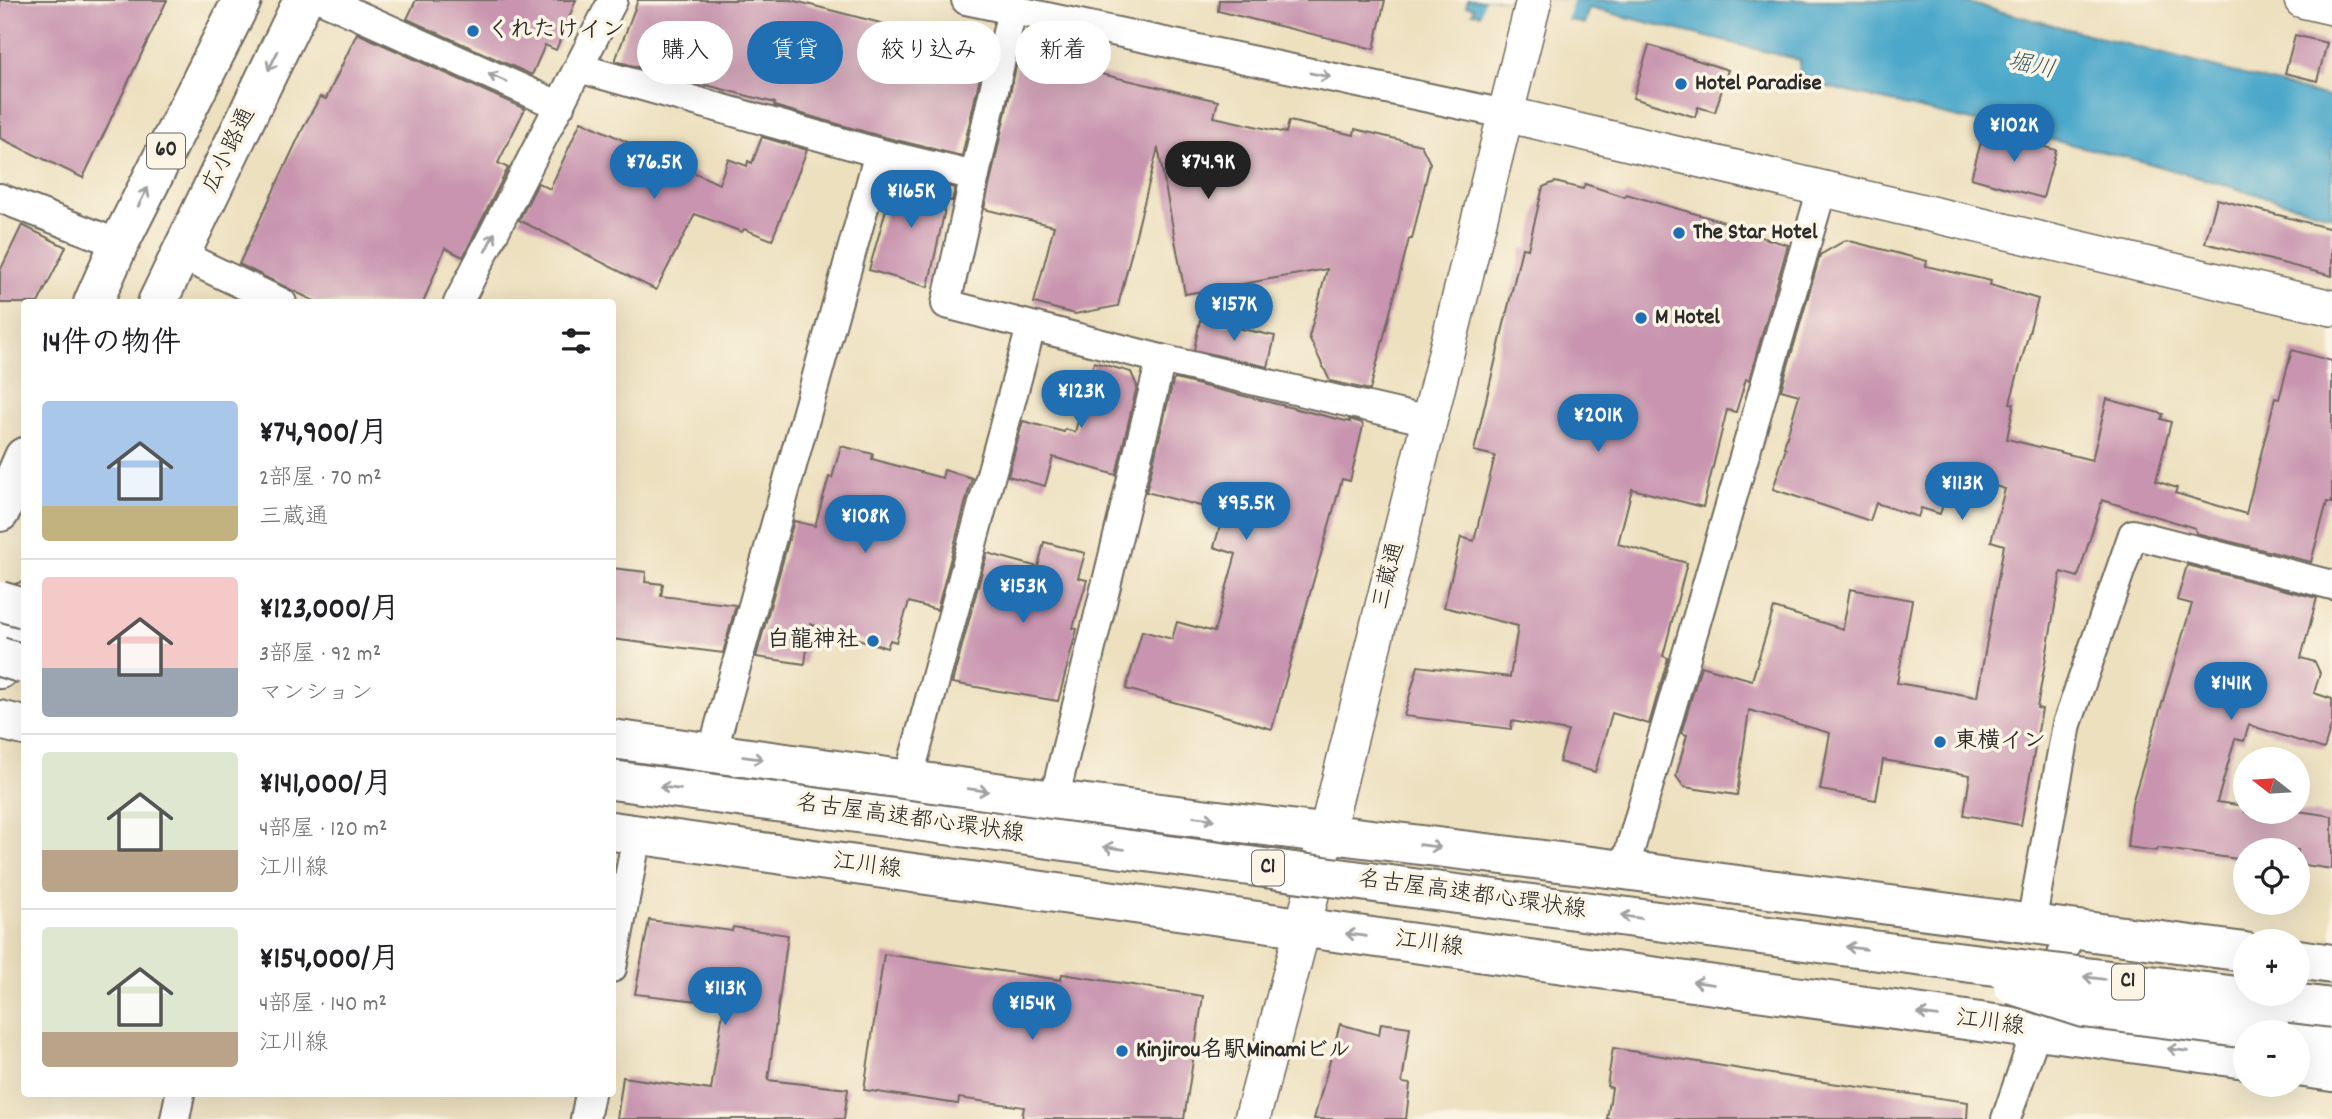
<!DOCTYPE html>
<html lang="ja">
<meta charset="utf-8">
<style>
:root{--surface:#fff;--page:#f6f6f6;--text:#202124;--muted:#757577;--line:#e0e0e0;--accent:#1f6fb2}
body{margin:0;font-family:Dekko,"Klee One",sans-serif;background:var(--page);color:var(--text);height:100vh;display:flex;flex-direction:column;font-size:26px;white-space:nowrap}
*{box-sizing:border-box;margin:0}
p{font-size:23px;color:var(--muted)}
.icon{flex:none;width:38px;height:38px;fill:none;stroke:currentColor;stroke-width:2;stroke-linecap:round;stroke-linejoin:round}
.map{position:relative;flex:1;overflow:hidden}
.panel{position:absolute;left:21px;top:299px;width:595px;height:798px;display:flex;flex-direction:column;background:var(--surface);border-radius:7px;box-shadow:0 7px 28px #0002}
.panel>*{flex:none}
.guide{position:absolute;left:637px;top:21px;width:665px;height:63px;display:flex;gap:14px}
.needle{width:46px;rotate:287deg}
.tools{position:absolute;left:2233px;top:747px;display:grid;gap:14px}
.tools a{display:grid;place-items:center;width:77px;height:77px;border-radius:50%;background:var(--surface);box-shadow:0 7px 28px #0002;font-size:35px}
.price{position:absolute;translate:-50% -60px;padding:0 16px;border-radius:24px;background:var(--accent);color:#fff;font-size:23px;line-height:46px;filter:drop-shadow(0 2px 4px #0008)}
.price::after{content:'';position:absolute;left:50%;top:42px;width:21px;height:16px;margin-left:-10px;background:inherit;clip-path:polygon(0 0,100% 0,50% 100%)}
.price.selected{background:#222;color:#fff}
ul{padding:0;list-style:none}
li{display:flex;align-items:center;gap:21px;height:175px;padding:0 21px}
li+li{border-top:2px solid var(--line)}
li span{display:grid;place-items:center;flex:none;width:196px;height:140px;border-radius:7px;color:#555}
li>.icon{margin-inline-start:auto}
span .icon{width:84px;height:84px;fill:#fffc;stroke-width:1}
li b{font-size:30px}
h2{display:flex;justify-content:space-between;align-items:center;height:84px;padding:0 21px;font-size:30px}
.chip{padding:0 24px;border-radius:32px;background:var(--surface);box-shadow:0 7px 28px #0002;font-size:24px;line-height:63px}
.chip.selected{background:var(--accent);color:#fff}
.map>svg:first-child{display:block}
.water{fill:#4ba8ca;stroke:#3b6a7a;stroke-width:2}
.pier{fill:#ede0bf}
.building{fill:#c894af}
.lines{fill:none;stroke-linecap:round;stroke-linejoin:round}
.minor-casing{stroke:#6f6a5f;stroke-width:32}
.tertiary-casing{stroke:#6f6a5f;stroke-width:38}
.primary-casing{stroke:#6f6a5f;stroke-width:42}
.motorway-casing{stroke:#6f6a5f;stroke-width:42}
.minor{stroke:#fff;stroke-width:28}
.tertiary{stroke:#fff;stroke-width:35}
.primary{stroke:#fff;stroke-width:38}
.motorway{stroke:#fff;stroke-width:38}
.motorway-bridge-casing{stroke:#6f6a5f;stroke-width:42;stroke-linecap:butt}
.motorway-bridge{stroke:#fff;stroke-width:38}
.oneway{stroke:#a0a0a0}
.poi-dot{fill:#1f6fb2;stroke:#fcf5e5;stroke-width:2.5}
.labels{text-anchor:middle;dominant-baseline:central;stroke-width:7;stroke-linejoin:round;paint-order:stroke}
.shield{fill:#fcf5e5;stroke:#6a6863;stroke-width:2}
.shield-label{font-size:21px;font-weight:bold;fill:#2b2b2b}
.poi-label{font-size:23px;font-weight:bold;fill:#2b2b2b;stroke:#fcf5e5;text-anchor:start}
.street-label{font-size:23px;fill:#2b2b2b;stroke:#fcf5e5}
.water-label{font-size:24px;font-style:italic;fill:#385d6b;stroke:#fcf5e5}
</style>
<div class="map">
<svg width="2332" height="1119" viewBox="0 0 2332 1119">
<rect width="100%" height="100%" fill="#fcf5e5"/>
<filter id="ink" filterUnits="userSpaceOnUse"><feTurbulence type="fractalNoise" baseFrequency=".0143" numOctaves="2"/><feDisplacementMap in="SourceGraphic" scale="14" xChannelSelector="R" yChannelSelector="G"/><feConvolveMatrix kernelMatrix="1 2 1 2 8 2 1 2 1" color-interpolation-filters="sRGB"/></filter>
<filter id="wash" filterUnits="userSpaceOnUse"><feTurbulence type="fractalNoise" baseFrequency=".00686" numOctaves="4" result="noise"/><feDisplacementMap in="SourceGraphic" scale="28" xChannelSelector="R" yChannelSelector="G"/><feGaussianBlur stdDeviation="1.57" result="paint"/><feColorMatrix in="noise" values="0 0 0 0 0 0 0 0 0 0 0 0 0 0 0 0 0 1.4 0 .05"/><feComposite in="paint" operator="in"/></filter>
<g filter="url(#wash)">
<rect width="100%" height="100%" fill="#ede0bf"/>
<polygon class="water" points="1468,0 1957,0 2332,98 2332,216 2137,160 1823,86 1799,73 1800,60 1589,8 1584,24 1570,20 1472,13 1474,8 1466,6"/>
<polygon class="pier" points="1485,0 1573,0 1566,23 1480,17"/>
<g id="blocks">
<g class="building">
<polygon points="0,0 167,0 83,178 0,138"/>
<polygon points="416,0 576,0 556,50 545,45 532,75 407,19"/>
<polygon points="638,0 791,0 986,50 962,156 880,136 774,106 775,103 615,61"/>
<polygon points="1219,0 1385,0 1374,49 1218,11"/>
<polygon points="357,33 525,109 498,163 508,168 463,257 445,248 423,303 318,303 239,264 305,124 320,97 326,99"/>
<polygon points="2295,35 2327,43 2317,81 2285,73"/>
<polygon points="1649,45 1728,70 1715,112 1698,107 1695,117 1633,98"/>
<polygon points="1023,56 1218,101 1214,117 1286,133 1289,121 1354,135 1355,129 1421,145 1430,163 1412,239 1409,239 1370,390 1330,381 1309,337 1327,269 1185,294 1158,147 1118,306 1075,314 1034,303 1054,226 984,209 1018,58 1022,59"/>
<polygon points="581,121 719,184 728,159 747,166 748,161 752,163 762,137 807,150 772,240 744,229 742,232 695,214 656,290 519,220 538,183 550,189"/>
<polygon points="1984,131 2056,150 2043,198 1971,178"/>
<polygon points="896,174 955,188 952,201 947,200 928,287 869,270"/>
<polygon points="1555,182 1583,189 1585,184 1625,197 1626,194 1728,223 1727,227 1788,245 1749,380 1746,379 1736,412 1727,410 1703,507 1632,489 1618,544 1687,563 1663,656 1668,658 1649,724 1612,713 1595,772 1559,762 1568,731 1512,721 1511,729 1404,716 1418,666 1510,677 1518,626 1444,607 1461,537 1474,541 1495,456 1474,451 1522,248 1528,249 1543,187"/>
<polygon points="2217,199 2332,229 2332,276 2205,243"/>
<polygon points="22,225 66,247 38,303 0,303 0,271"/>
<polygon points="1846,240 1927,261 1926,266 1991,281 1990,285 2038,299 2010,403 2014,404 2007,439 2092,460 2107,399 2163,414 2161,419 2171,422 2156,481 2177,488 2175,493 2246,514 2275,398 2279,399 2292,350 2332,361 2332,503 2327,502 2311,562 2196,533 2195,528 2102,500 2078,577 2061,572 2037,708 2042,709 2021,825 1964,815 1970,775 1883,760 1876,800 1820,790 1830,733 1749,710 1737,795 1684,787 1676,776 1687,735 1681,733 1701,666 1752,680 1774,608 1843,629 1850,589 1912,600 1897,683 1977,697 2004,545 1991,541 2005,489 1953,473 1940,514 1921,508 1918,517 1876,503 1870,521 1773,489 1786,448 1784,447 1799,395 1781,390 1820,255"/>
<polygon points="1200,320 1275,336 1268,367 1194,350"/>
<polygon points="1094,362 1131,372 1137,386 1116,475 1053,457 1045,486 1008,476 1023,421 1064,432 1065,429 1075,432"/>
<polygon points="1175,379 1350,422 1349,419 1362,423 1363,426 1350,481 1342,479 1272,729 1126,689 1142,631 1172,639 1177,622 1214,632 1236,554 1214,547 1224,512 1146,492 1173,381"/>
<polygon points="841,446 873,454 872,459 942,478 944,470 972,478 937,610 909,602 896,642 890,640 887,648 810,624 805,664 756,657 794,521 815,526 829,477 832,478"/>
<polygon points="1044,542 1085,553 1078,578 1087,580 1073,628 1077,629 1058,701 952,683 987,553 1038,567"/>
<polygon points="2187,565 2317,598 2301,658 2315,662 2320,673 2314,693 2332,699 2332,723 2324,749 2249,725 2244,741 2235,739 2217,802 2245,806 2245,812 2298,811 2332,816 2332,869 2298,864 2298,850 2245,850 2245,860 2158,848 2157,851 2127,847 2132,803 2192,604 2177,600"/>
<polygon points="612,568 646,572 645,582 663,584 661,596 736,605 723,653 612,639"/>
<polygon points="649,920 732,931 733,927 788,935 768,1080 848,1089 844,1119 617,1119 623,1077 711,1090 724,1004 635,994"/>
<polygon points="884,954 1061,980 1062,974 1203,996 1184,1119 1022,1119 1024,1107 959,1098 958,1104 864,1090"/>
<polygon points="1381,1023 1410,1027 1402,1083 1410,1084 1406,1119 1314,1119 1340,1024 1379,1035"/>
<polygon points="1613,1048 1802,1079 1968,1102 1967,1119 1607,1119 1612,1088 1607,1086"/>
</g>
</g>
</g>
<g filter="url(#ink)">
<use href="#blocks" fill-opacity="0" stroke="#6f6a5f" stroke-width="2"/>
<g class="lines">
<g class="minor-casing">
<g id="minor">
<polyline points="324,0 560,106"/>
<polyline points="966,0 1505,114"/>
<polyline points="1012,10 946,304 1161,359 1429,421"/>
<polyline points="579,68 879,153 975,176"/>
<polyline points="0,198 119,244"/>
<polyline points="179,254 282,303"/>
<polyline points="458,303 613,0"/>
<polyline points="712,753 879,153"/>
<polyline points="908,780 1031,327"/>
<polyline points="1054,800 1161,359"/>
<polyline points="1624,870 1822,189"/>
<polyline points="2031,924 2067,724 2133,534 2332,585"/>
<polyline points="612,968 637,835"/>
<polyline points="175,1119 180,1094"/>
<polyline points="585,1119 590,1094"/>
<polyline points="2006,1119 2071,929"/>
</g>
</g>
<g class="tertiary-casing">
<g id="tertiary">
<polyline points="2302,0 2332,7"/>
<polyline points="1505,114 2332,308"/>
<polyline points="1252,1119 1303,927 1534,0"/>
</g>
</g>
<g class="primary-casing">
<g id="primary">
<polyline points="93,303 119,244 242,0"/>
<polyline points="157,303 303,0"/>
<polyline points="0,512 24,457"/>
<polyline points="0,669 24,602"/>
<polyline points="0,720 24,726"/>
<polyline points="612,739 1054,800 1624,870 2245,952"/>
<polyline points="612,831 2245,1059"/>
<polyline points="2298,959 2332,964"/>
<polyline points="2298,1067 2332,1072"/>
</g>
</g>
<g class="motorway-casing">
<polyline id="motorway" points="2298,1036 2332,1040"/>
</g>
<use href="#minor" class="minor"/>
<use href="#tertiary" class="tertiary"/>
<use href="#primary" class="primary"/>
<use href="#motorway" class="motorway"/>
<g class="motorway-bridge-casing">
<g id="motorway-bridge">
<polyline points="0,601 24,608"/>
<polyline points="0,657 24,664"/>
<polyline points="612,780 1924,957 2332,1008"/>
<polyline points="2013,985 2084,1008 2271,1032"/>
</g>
</g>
<use href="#motorway-bridge" class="motorway-bridge"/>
</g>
<defs><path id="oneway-shaft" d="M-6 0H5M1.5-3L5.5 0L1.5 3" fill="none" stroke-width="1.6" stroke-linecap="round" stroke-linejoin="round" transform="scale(1.75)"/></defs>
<g class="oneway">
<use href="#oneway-shaft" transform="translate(273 61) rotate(116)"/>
<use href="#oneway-shaft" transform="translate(1320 75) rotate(12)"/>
<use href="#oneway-shaft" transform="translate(498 78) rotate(-156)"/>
<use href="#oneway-shaft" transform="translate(143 197) rotate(-63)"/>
<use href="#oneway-shaft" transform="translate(490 242) rotate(-63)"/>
<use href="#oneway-shaft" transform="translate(753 758) rotate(8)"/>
<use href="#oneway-shaft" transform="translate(670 788) rotate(-172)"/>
<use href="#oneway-shaft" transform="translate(978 790) rotate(8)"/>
<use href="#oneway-shaft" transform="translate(1204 818) rotate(7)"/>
<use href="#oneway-shaft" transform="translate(1430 846) rotate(7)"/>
<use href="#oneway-shaft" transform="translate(1114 848) rotate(-172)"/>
<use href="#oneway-shaft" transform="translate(1631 917) rotate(-172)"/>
<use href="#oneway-shaft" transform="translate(1356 935) rotate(-172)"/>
<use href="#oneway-shaft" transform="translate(1856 948) rotate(-172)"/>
<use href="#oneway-shaft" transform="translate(2094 978) rotate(-173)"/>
<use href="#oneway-shaft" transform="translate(1703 983) rotate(-172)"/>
<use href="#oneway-shaft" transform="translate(1928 1015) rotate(-172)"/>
<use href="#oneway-shaft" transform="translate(2178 1050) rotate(-172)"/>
</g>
</g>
<g class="poi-dot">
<circle cx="473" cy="31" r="7"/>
<circle cx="1681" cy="84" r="7"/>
<circle cx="1679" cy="233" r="7"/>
<circle cx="1641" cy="318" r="7"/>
<circle cx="873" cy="641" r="7"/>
<circle cx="1940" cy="742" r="7"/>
<circle cx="1122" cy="1051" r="7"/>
</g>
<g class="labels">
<g class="shield">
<rect x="147" y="133.5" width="38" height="35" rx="5"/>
<rect x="1252" y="850.5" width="32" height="35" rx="5"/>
<rect x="2112" y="964.5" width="32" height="35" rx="5"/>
</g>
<g class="shield-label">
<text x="166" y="151">60</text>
<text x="1268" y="868">C1</text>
<text x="2128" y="982">C1</text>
</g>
<g class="poi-label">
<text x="487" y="31">くれたけイン</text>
<text x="1695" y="84">Hotel Paradise</text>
<text x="1693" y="233">The Star Hotel</text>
<text x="1655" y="318">M Hotel</text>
<text x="859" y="641" text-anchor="end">白龍神社</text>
<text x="1954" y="742">東横イン</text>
<text x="1136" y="1051">Kinjirou名駅Minamiビル</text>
</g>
<g class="street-label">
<text transform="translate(230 151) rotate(-64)">広小路通</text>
<text transform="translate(1390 576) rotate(-76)">三蔵通</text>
<text transform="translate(910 820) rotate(8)">名古屋高速都心環状線</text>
<text transform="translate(867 867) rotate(8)">江川線</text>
<text transform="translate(1472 896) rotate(8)">名古屋高速都心環状線</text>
<text transform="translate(1429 945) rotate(8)">江川線</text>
<text transform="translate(1990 1024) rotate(8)">江川線</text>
</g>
<g class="water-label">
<text transform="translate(2031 67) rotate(12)">堀川</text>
</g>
</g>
</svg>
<div class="tools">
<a><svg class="needle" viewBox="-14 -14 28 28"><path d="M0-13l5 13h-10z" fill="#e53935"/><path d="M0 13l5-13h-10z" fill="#757577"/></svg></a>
<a><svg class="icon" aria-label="locate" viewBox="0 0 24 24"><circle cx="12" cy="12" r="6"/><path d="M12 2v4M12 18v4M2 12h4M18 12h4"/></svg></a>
<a>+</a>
<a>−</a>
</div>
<b class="price" style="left:2014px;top:164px">¥102K</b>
<b class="price" style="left:654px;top:201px">¥76.5K</b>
<b class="price selected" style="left:1208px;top:201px">¥74.9K</b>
<b class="price" style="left:911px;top:230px">¥165K</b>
<b class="price" style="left:1234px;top:343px">¥157K</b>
<b class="price" style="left:1081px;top:430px">¥123K</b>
<b class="price" style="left:1598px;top:454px">¥201K</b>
<b class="price" style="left:1962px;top:522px">¥113K</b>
<b class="price" style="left:1246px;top:542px">¥95.5K</b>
<b class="price" style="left:865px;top:555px">¥108K</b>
<b class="price" style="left:1023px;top:625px">¥153K</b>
<b class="price" style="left:2231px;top:722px">¥141K</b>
<b class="price" style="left:725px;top:1027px">¥113K</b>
<b class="price" style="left:1032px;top:1042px">¥154K</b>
<div class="guide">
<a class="chip">購入</a>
<a class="chip selected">賃貸</a>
<a class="chip">絞り込み</a>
<a class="chip">新着</a>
</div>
<section class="panel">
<h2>14件の物件<svg class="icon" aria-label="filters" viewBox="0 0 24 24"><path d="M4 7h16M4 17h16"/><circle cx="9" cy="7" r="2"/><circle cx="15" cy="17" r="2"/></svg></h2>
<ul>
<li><span style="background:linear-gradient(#a9c7e8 75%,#c2b280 0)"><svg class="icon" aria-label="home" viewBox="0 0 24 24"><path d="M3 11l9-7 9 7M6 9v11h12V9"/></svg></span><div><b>¥74,900/月</b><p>2部屋 · 70 m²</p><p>三蔵通</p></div></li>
<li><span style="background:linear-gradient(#f6c9c9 65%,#9aa5b1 0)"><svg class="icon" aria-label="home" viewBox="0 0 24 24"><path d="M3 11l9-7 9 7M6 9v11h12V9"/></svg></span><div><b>¥123,000/月</b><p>3部屋 · 92 m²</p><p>マンション</p></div></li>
<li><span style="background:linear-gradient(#dfe7d0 70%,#b9a48a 0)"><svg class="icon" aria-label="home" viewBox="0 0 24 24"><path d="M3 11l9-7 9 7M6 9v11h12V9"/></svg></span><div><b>¥141,000/月</b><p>4部屋 · 120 m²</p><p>江川線</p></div></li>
<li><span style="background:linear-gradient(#dfe7d0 75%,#b9a48a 0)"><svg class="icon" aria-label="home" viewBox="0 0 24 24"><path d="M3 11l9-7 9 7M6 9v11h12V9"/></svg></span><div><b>¥154,000/月</b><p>4部屋 · 140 m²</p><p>江川線</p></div></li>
</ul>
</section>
</div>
